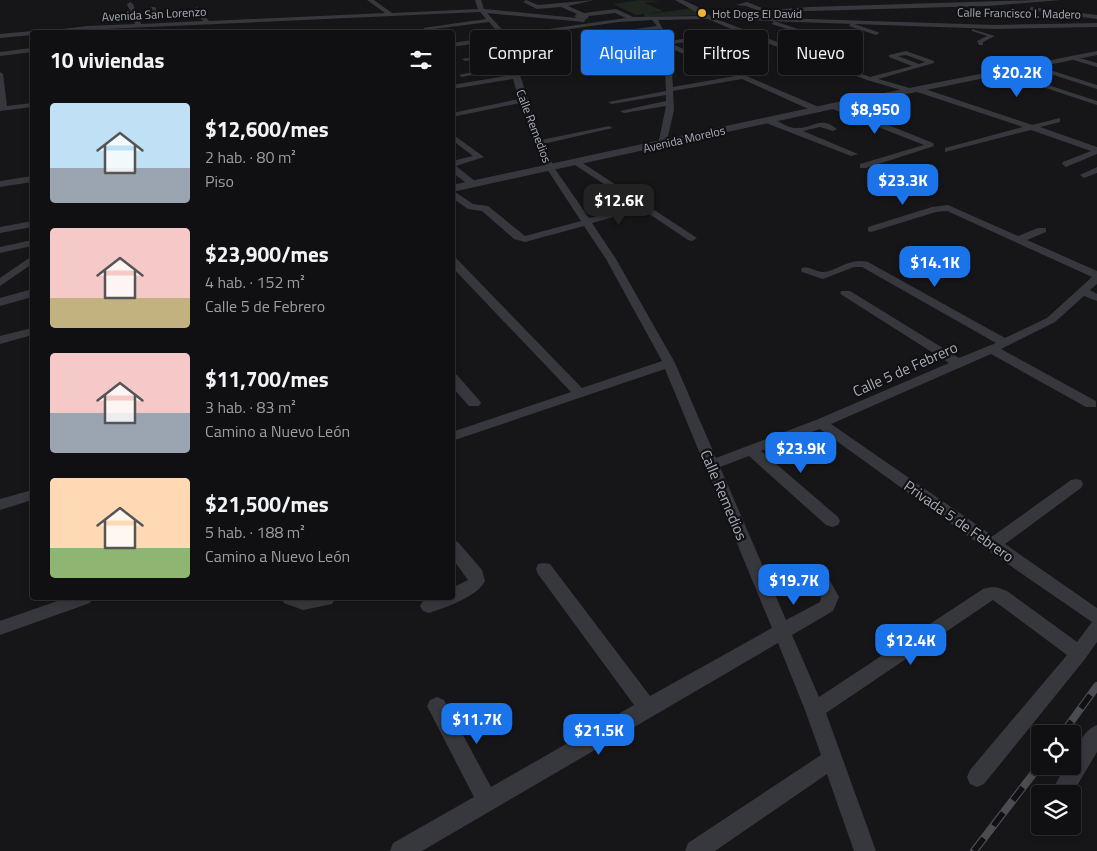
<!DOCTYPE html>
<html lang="es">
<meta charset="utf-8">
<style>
:root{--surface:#101012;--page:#1e1e20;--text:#f1f3f6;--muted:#9c9d9f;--line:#303032;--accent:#1a73e8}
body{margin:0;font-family:"Titillium Web",sans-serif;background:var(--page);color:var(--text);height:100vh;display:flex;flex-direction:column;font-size:19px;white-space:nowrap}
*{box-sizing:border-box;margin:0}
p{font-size:16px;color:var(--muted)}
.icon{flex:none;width:28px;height:28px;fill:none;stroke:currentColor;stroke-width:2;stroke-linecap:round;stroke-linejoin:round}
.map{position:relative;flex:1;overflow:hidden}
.panel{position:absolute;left:30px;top:30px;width:425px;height:570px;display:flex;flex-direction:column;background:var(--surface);border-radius:5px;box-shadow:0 2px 8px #0003,0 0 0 1px var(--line)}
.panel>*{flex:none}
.hud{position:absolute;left:470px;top:30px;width:475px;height:45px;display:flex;gap:10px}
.tools{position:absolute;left:1031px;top:725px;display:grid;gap:10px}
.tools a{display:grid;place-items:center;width:50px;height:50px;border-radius:5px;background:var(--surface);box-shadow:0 2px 8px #0003,0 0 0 1px var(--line);font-size:25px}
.price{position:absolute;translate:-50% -42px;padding:0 11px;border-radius:10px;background:var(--accent);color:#fff;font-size:16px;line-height:32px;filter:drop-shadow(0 1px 2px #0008)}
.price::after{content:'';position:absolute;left:50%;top:30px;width:15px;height:11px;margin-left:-8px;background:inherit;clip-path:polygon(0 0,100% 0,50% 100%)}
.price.on{background:#222;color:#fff}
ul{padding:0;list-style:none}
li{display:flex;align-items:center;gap:15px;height:125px;padding:0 20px}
li span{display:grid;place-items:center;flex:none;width:140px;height:100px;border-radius:5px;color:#555}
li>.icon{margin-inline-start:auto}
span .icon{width:60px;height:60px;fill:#fffc;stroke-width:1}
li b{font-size:21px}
h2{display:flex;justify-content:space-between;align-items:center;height:60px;padding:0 20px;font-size:21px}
.tag{padding:0 18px;border-radius:5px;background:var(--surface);box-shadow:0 2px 8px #0003,0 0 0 1px var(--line);font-size:18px;line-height:45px}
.tag.on{background:var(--accent);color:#fff}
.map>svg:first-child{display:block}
.green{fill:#1e261f}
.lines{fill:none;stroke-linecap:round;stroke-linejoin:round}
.minor{fill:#37383d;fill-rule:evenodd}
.tertiary{fill:#37383d;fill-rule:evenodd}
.rail-casing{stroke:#4a4c52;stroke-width:8}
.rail{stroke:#111113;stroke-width:5.5;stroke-dasharray:16;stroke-linecap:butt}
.poi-dot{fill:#f2b134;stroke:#111113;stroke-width:2}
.labels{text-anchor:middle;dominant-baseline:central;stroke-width:4.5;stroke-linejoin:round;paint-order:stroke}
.far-poi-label{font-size:12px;fill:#a8adb8;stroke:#111113;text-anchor:start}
.far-street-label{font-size:12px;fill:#a8adb8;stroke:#111113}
.street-label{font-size:15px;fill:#a8adb8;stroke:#111113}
</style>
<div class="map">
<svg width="1097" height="851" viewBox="0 0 1097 851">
<rect width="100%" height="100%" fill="#161618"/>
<polygon class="green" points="639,0 661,1 645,3 663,11 649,14 693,8 700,15 645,17 644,14 636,15 613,4"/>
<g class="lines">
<g class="minor">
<path d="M 367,0 L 374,0 L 392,13 L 478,9 L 475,0 L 481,0 L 484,9 L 577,18 L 574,16 L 577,14 L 561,7 L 537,9 L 523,2 L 526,0 L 538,5 L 594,0 L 568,6 L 584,13 L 616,9 L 633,17 L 703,16 L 675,0 L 683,0 L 696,6 L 711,16 L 995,25 L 1097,23 L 1097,27 L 995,29 L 716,19 L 870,77 L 912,66 L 889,57 L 889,55 L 906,51 L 934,61 L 934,63 L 878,79 L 913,89 L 919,87 L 1032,125 L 1060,118 L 1060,122 L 1040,127 L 1097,147 L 1097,154 L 1066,167 L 1062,164 L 1063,162 L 1091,151 L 1031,130 L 945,152 L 945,148 L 1023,127 L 914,91 L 911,93 L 867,80 L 821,63 L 799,69 L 784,65 L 783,64 L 786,62 L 799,65 L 815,61 L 743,34 L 672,44 L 821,108 L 821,112 L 815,112 L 742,79 L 673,91 L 674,110 L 666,145 L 662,147 L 658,145 L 666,106 L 624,113 L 620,111 L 666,101 L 666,95 L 612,104 L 608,102 L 666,91 L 664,45 C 658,46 624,48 621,46 C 633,39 649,43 663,42 L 659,30 L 631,32 L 628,30 L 657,26 L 652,20 L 619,22 L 508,38 L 541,140 L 609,126 L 613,128 L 543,144 L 555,169 L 589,218 L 636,205 L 575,165 L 574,163 L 578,160 L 697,238 L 692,241 L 688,240 L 642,209 L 592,223 L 616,259 L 675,363 L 716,458 L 816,420 L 949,363 L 842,295 L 840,293 L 842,291 L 850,291 L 959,358 L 996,343 L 862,267 L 854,267 L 823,279 L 802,272 L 801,270 L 802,268 C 810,266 814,271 822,272 C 835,273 848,257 868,262 L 1005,338 L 1047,318 L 1092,277 L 947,211 L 936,212 L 871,232 L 868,231 L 868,227 L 932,207 L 948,205 L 1018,236 L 1038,228 L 1046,228 L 1046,232 L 1027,240 L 1097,271 L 1097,284 L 1090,290 L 1097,294 L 1097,301 L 1084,296 L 1055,322 L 1001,349 L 1096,401 L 1096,407 L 1086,407 L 991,354 L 831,424 L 993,536 L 1071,480 L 1076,479 L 1081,480 L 1083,484 L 1081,488 L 1005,544 L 1097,608 L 1097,642 L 1085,659 L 984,784 L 977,787 L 970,784 L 967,777 L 970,770 L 1067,655 L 993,600 L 826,713 L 876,851 L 854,851 L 827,774 L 715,851 L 685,851 L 688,843 L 821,755 L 805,710 L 778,643 L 422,851 L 390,851 L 393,843 L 474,797 L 427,706 L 430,700 L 437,697 L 444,700 L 491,787 L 634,705 L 538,574 L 536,569 L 538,564 L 544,563 L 550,564 L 650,696 L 772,628 L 665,369 L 452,441 L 452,432 L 571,392 L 452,267 L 452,257 L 456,258 L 582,388 L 662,361 L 606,259 L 584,226 L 525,242 L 514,239 L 482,211 L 468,209 L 452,198 L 452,190 L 473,204 L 488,206 L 525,236 L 581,221 L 547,169 L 534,143 L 520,103 L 452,117 L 452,113 L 519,99 L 513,79 L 452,89 L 452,85 L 512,75 L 510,68 L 462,77 L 459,75 L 509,64 L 507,54 L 465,61 L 462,59 L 506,51 L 503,39 L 452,47 L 452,43 L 501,36 L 489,22 L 426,30 L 423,28 L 486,19 L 480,12 L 38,32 L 87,26 L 135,24 L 127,4 L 130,2 L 133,4 L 141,24 L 203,21 L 194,9 L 197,7 L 209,21 L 385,13 ZM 487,13 L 584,22 L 586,19 L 577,18 L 587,19 L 589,16 L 615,13 L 626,18 L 507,35 ZM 708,19 L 736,31 L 669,41 L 658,20 ZM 670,48 L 735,76 L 673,87 ZM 906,55 L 925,62 L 919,64 L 898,56 ZM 820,429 L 986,549 L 1092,622 L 1077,642 L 1007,591 C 998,587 993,586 983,589 L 819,697 L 792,635 L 833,611 L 839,597 L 829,579 L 823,577 L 817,579 L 815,584 L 821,597 L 820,602 L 786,620 L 720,467 L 749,456 L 826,525 L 832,527 L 838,525 L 840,521 L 838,517 L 761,451 Z"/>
<polygon points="1037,0 1061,0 987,6 773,12 770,10 809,7"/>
<polygon points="747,2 767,10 768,11 765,13 746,6 736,5"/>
<polygon points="151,7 155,7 161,18 157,18"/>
<polygon points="1031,7 1097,15 1097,19 1029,10"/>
<polygon points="774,21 801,30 802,31 799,33 772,24"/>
<polygon points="851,23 878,32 879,33 876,35 849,26"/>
<polygon points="972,29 995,36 983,42 983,45 979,45 977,41 987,36 972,31"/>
<polygon points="32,31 35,32 32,35 0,38 0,34"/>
<polygon points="32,48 32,52 0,56 0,52"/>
<polygon points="1072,56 1097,63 1097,67 1070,59 1069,58"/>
<polygon points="1031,64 1097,85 1097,89 1029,67 1029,65"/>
<polygon points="1002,70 1097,101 1097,105 1000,73 999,72"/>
<polygon points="0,72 3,74 7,106 32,103 32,107 0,111"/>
<polygon points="986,73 1015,84 1017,85 1011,86 984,76 983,75"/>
<polygon points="830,104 836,104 933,143 934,146 866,168 860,168 860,164 924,145 830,108"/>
<path d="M 766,119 C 777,118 786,128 796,128 C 813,129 820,115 837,129 L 833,131 L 820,127 L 803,131 L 858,154 L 851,156 L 766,123 Z"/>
<polygon points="452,134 484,157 456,166 476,182 476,186 470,186 452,172 452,161 473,156 452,140"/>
<polygon points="1097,167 1097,173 1084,178 1080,175"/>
<polygon points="32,176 32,182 0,187 0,181"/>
<polygon points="32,221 32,227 0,233 0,227"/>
<polygon points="32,240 32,246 0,253 0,247"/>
<polygon points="32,256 32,264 0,286 0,278"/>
<polygon points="32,328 32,335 0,344 0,336"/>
<polygon points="452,374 457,375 479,400 481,403 479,406 469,406 452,387"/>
<polygon points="32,490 32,500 0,510 0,499"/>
<path d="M 452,540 L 458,542 L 482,570 L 485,581 C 477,597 446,607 429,613 L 423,611 L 420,606 L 423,601 L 431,598 L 452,598 L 452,588 L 468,580 L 452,558 Z"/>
<polygon points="66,598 93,598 90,603 0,635 0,621"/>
<polygon points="281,598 334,598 335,599 332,604 303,610 284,603"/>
<path d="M 1097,725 L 1097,752 L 1072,794 L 1056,794 L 1054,787 L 1065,766 L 1072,766 C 1072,752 1083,730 1097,725 Z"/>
</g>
<g class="tertiary">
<polygon points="1097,51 1097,55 833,109 452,192 452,185 833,103"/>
<polygon points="32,289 32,297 0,306 0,298"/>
</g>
<g class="rail-casing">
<g id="rail">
<polyline points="1062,734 1097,686"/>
<polyline points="974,851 1040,765"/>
</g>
</g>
<use href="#rail" class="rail"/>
</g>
<circle class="poi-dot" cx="702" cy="13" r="5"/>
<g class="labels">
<g class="far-poi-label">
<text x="712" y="13">Hot Dogs El David</text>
</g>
<g class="far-street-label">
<text transform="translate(1019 13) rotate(1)">Calle Francisco I. Madero</text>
<text transform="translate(154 14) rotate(-3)">Avenida San Lorenzo</text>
<text transform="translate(534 126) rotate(69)">Calle Remedios</text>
<text transform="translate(684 139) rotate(-13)">Avenida Morelos</text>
</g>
<g class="street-label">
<text transform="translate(905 369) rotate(-24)">Calle 5 de Febrero</text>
<text transform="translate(724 495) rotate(67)">Calle Remedios</text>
<text transform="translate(959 521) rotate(35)">Privada 5 de Febrero</text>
</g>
</g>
</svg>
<div class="tools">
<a><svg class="icon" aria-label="locate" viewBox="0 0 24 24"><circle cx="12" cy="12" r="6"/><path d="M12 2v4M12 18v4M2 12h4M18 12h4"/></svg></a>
<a><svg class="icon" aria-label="layers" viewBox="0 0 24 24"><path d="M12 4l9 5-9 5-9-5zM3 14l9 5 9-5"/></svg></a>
</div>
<b class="price" style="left:1017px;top:98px">$20.2K</b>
<b class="price" style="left:875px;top:135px">$8,950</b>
<b class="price" style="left:903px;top:206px">$23.3K</b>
<b class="price on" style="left:619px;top:226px">$12.6K</b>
<b class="price" style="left:935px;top:288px">$14.1K</b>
<b class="price" style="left:801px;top:474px">$23.9K</b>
<b class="price" style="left:794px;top:606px">$19.7K</b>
<b class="price" style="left:911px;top:666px">$12.4K</b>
<b class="price" style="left:477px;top:745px">$11.7K</b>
<b class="price" style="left:599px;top:756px">$21.5K</b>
<div class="hud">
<a class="tag">Comprar</a>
<a class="tag on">Alquilar</a>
<a class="tag">Filtros</a>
<a class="tag">Nuevo</a>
</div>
<section class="panel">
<h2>10 viviendas<svg class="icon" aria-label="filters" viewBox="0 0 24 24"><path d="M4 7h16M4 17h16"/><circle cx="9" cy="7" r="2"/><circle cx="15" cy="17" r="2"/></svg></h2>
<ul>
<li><span style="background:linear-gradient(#bfe0f5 65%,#9aa5b1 0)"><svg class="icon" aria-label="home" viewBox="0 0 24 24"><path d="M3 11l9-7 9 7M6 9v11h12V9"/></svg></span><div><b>$12,600/mes</b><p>2 hab. · 80 m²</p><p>Piso</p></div></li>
<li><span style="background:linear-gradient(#f6c9c9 70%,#c2b280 0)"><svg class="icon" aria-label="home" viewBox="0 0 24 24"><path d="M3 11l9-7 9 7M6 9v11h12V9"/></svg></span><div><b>$23,900/mes</b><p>4 hab. · 152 m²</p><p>Calle 5 de Febrero</p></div></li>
<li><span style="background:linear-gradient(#f6c9c9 60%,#9aa5b1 0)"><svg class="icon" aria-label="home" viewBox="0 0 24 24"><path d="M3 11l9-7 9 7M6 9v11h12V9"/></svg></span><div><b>$11,700/mes</b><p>3 hab. · 83 m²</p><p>Camino a Nuevo León</p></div></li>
<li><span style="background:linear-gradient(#ffd9b3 70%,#8fb573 0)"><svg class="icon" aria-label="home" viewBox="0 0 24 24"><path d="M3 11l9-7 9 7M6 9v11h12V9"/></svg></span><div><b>$21,500/mes</b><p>5 hab. · 188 m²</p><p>Camino a Nuevo León</p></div></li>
</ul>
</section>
</div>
